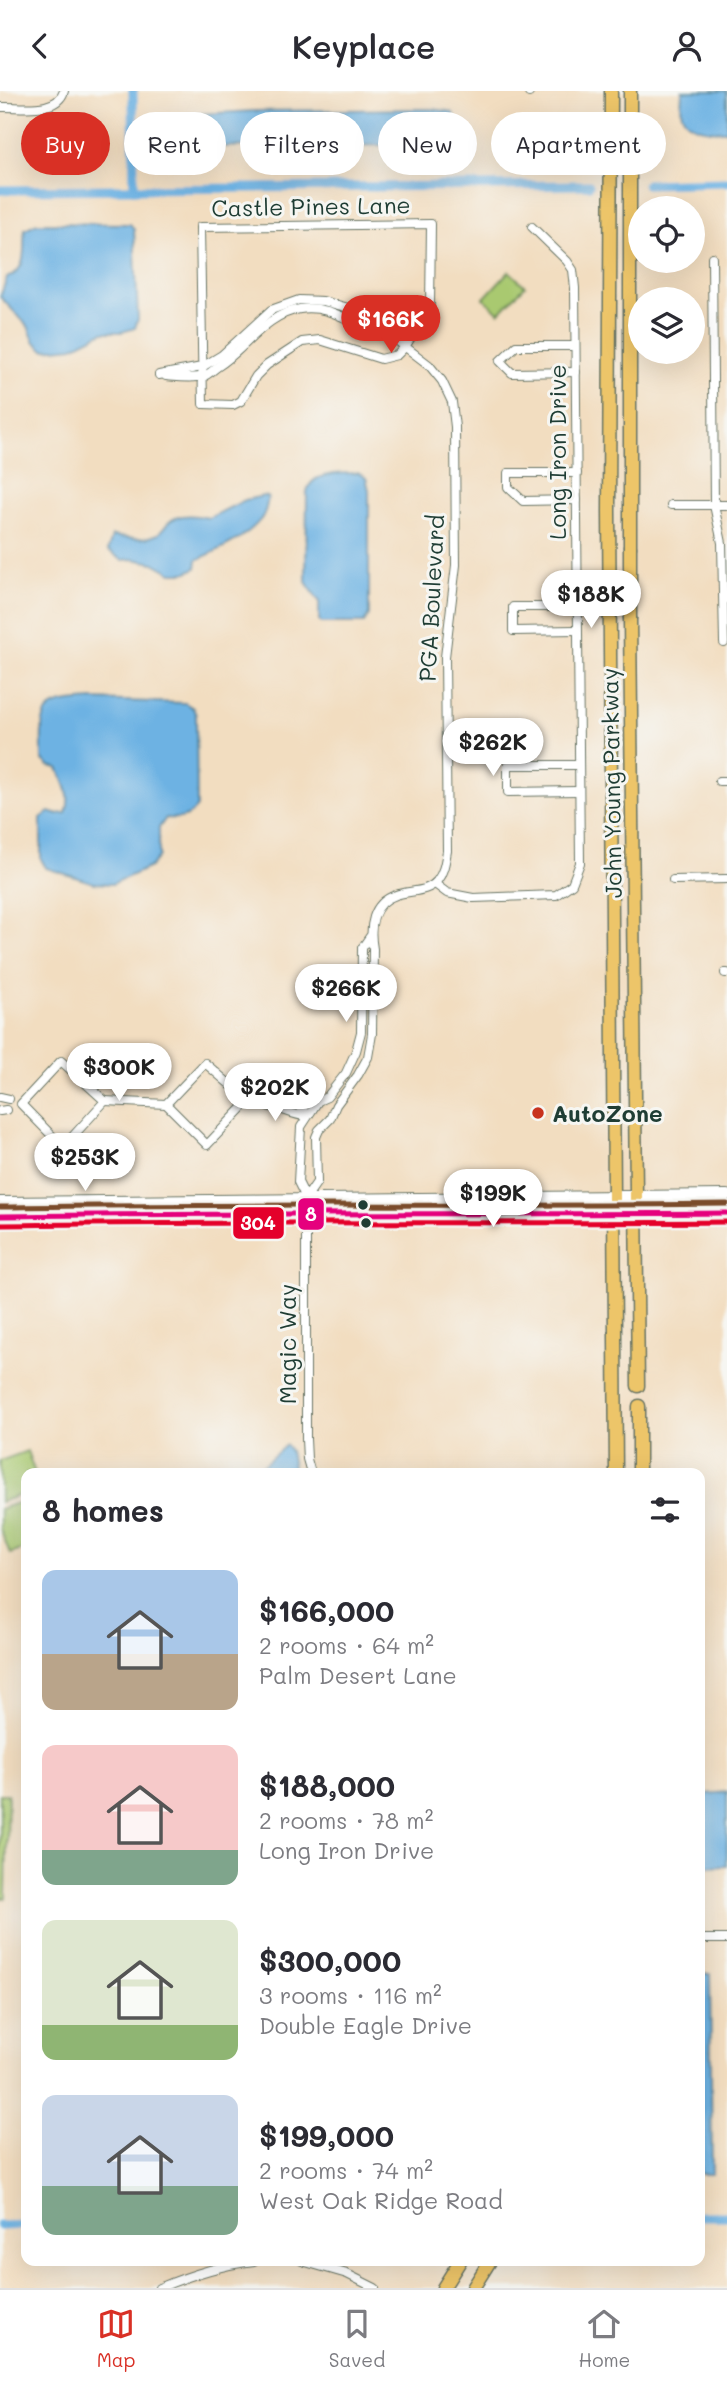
<!DOCTYPE html>
<meta charset="utf-8">
<style>
:root{--surface:#fff;--page:#f7f7f7;--text:#2b2b33;--muted:#7c7c81;--line:#e1e1e2;--accent:#d93025}
body{margin:0;font-family:Mali,sans-serif;background:var(--page);color:var(--text);height:100vh;display:flex;flex-direction:column;font-size:26px;white-space:nowrap}
*{box-sizing:border-box;margin:0}
p{font-size:23px;color:var(--muted)}
.icon{flex:none;width:38px;height:38px;fill:none;stroke:currentColor;stroke-width:2;stroke-linecap:round;stroke-linejoin:round}
.map{position:relative;flex:1;overflow:hidden}
.drawer{position:absolute;left:21px;top:1377px;width:684px;height:798px;display:flex;flex-direction:column;background:var(--surface);border-radius:14px;box-shadow:0 7px 28px #0002}
.drawer>*{flex:none}
.hud{position:absolute;left:21px;top:21px;width:686px;height:63px;display:flex;gap:14px}
.fabs{position:absolute;left:628px;top:105px;display:grid;gap:14px}
.fabs a{display:grid;place-items:center;width:77px;height:77px;border-radius:50%;background:var(--surface);box-shadow:0 7px 28px #0002;font-size:35px}
.price{position:absolute;translate:-50% -60px;padding:0 16px;border-radius:24px;background:#fff;color:#222;font-size:23px;line-height:46px;filter:drop-shadow(0 2px 4px #0008)}
.price::after{content:'';position:absolute;left:50%;top:42px;width:21px;height:16px;margin-left:-10px;background:inherit;clip-path:polygon(0 0,100% 0,50% 100%)}
.price.selected{background:var(--accent);color:#fff}
ul{padding:0;list-style:none}
li{display:flex;align-items:center;gap:21px;height:175px;padding:0 21px}
li span{display:grid;place-items:center;flex:none;width:196px;height:140px;border-radius:14px;color:#555}
li>.icon{margin-inline-start:auto}
span .icon{width:84px;height:84px;fill:#fffc;stroke-width:1}
li b{font-size:30px}
h2{display:flex;justify-content:space-between;align-items:center;height:84px;padding:0 21px;font-size:30px}
.pill{padding:0 24px;border-radius:32px;background:var(--surface);box-shadow:0 7px 28px #0002;font-size:24px;line-height:63px}
.pill.selected{background:var(--accent);color:#fff}
header{display:flex;justify-content:space-between;align-items:center;height:91px;padding:0 21px;background:var(--surface);font-size:32px;font-weight:600}
.menu{display:flex;justify-content:space-around;align-items:center;height:98px;border-top:2px solid var(--line);background:var(--surface);font-size:19px;color:var(--muted)}
.menu a{display:grid;justify-items:center;gap:4px}
.menu .selected{color:var(--accent)}
.map>svg:first-child{display:block}
.green{fill:#a9c970;stroke:#648352;stroke-width:2}
.water{fill:#6db2e3;stroke:#46788c;stroke-width:2}
.lines{fill:none;stroke-linecap:round;stroke-linejoin:round}
.canal{stroke:#6db2e3;stroke-width:9}
.minor-casing{stroke:#697565;stroke-width:10}
.tertiary-casing{stroke:#697565;stroke-width:12}
.primary-casing{stroke:#697565;stroke-width:15}
.trunk-casing{stroke:#697565;stroke-width:15}
.minor{stroke:#fff;stroke-width:8}
.tertiary{stroke:#fff;stroke-width:10}
.primary{stroke:#edc569;stroke-width:12}
.trunk{stroke:#edc569;stroke-width:12}
.bus-1-casing{stroke:#f6f6f2;stroke-width:10}
.bus-2-casing{stroke:#f6f6f2;stroke-width:10}
.bus-3-casing{stroke:#f6f6f2;stroke-width:10}
.bus-1{stroke:#e5007d;stroke-width:5}
.bus-2{stroke:#e4002b;stroke-width:5}
.bus-3{stroke:#7a4b2a;stroke-width:5}
.poi-dot{fill:#c8321e;stroke:#f6f6f2;stroke-width:2.5}
.bus-dot{fill:#1f3d34;stroke:#f6f6f2;stroke-width:2.5}
.labels{text-anchor:middle;dominant-baseline:central;stroke-width:6;stroke-linejoin:round;paint-order:stroke}
.street-label{font-size:23px;fill:#1f3d34;stroke:#f6f6f2}
.poi-label{font-size:23px;font-weight:bold;fill:#1f3d34;stroke:#f6f6f2;text-anchor:start}
.line-badge{stroke:#f6f6f2;stroke-width:2.5}
.badge-label{font-size:19px;text-anchor:middle;font-weight:bold;fill:#fff}
</style>
<header><svg class="icon" aria-label="back" viewBox="0 0 24 24"><path d="M15 5l-7 7 7 7"/></svg>Keyplace<svg class="icon" aria-label="person" viewBox="0 0 24 24"><circle cx="12" cy="8" r="4"/><path d="M4 21q1-7 8-7t8 7"/></svg></header>
<div class="map">
<svg width="727" height="2197" viewBox="0 0 727 2197">
<rect width="100%" height="100%" fill="#f6f6f2"/>
<filter id="ink" filterUnits="userSpaceOnUse"><feTurbulence type="fractalNoise" baseFrequency=".0143" numOctaves="2"/><feDisplacementMap in="SourceGraphic" scale="14" xChannelSelector="R" yChannelSelector="G"/><feConvolveMatrix kernelMatrix="1 2 1 2 8 2 1 2 1" color-interpolation-filters="sRGB"/></filter>
<filter id="wash" filterUnits="userSpaceOnUse"><feTurbulence type="fractalNoise" baseFrequency=".00686" numOctaves="4" result="noise"/><feDisplacementMap in="SourceGraphic" scale="28" xChannelSelector="R" yChannelSelector="G"/><feGaussianBlur stdDeviation="1.57" result="paint"/><feColorMatrix in="noise" values="0 0 0 0 0 0 0 0 0 0 0 0 0 0 0 0 0 1.4 0 .05"/><feComposite in="paint" operator="in"/></filter>
<g filter="url(#wash)">
<rect width="100%" height="100%" fill="#f2ddc0"/>
<g class="green">
<polygon points="509,180 525,195 499,222 484,207"/>
<polygon points="27,1360 35,1382 26,1382 26,1402 0,1411 0,1370"/>
<polygon points="26,1409 26,1457 10,1463 0,1437 0,1418"/>
<polygon points="0,1703 8,1703 6,1807 0,1807"/>
</g>
<g class="water">
<path d="M 682,0 L 727,0 L 727,40 C 713,40 687,39 682,23 C 680,16 682,7 682,0 Z"/>
<path d="M 432,18 L 452,21 C 458,29 460,38 456,48 L 446,52 L 422,54 L 179,56 L 164,51 L 161,39 L 164,29 L 172,24 L 179,24 L 255,20 Z"/>
<path d="M 37,132 L 130,133 L 134,138 L 138,228 L 135,237 L 122,241 L 103,241 L 73,256 L 44,259 L 34,250 L 28,235 L 0,206 L 7,187 C 30,177 22,157 25,138 Z"/>
<path d="M 358,382 L 366,387 L 369,399 L 369,524 L 364,532 L 322,532 L 319,530 L 319,510 L 306,491 L 307,400 C 312,380 341,383 358,382 Z"/>
<path d="M 263,405 L 268,406 C 267,413 266,422 261,428 C 246,447 219,459 197,469 L 196,477 L 185,482 L 172,482 L 154,472 L 133,468 L 122,469 L 108,459 L 112,445 C 126,447 142,450 156,444 C 162,441 164,437 167,433 C 177,421 196,424 209,427 L 245,409 Z"/>
<path d="M 92,609 L 185,612 L 193,617 L 196,624 L 197,716 C 188,728 180,728 166,727 L 159,737 L 159,765 L 150,776 L 112,793 L 94,792 L 46,777 L 41,768 L 41,727 L 49,721 L 55,723 L 66,722 C 72,706 65,692 58,677 L 49,675 L 42,668 C 41,617 40,612 92,609 Z"/>
<polygon points="286,1354 290,1360 294,1382 249,1382 261,1376"/>
<polygon points="727,1701 727,1775 703,1776 700,1767 700,1709 706,1703"/>
<polygon points="700,1883 710,1883 712,2083 700,2083"/>
</g>
<g class="lines">
<g class="canal">
<polyline points="133,0 134,98"/>
<polyline points="647,93 727,91"/>
<polyline points="0,99 589,94"/>
<polyline points="700,2125 727,2125"/>
<polyline points="0,2135 26,2134"/>
</g>
</g>
</g>
<g filter="url(#ink)">
<g class="lines">
<g class="minor-casing">
<g id="minor">
<polyline points="529,2 529,0"/>
<path d="M 0,16 C 20,15 57,23 64,0"/>
<polygon points="431,133 430,216 405,256 397,264 381,268 320,249 302,251 267,274 256,285 241,310 233,314 203,313 200,136"/>
<polyline points="712,166 714,414 722,452 724,552"/>
<polyline points="575,255 516,255 500,270 512,282 576,281"/>
<path d="M 159,284 L 202,276 L 222,264 L 271,219 L 299,209 L 323,210 L 345,216 L 369,228 L 429,274 L 442,290 L 452,311 L 455,336 L 456,474 L 445,566 L 447,760 C 445,771 444,781 437,790 C 427,802 410,799 396,804 C 372,812 369,836 373,858 L 372,943 L 368,966 L 358,984 L 336,1014 L 330,1028 L 319,1039 L 316,1046 L 317,1091 L 306,1107 L 298,1091 L 301,1036 L 318,1010 L 327,1006 L 346,982 L 356,960 L 361,941 L 362,857 L 371,844"/>
<path d="M 166,285 C 178,286 193,288 204,285 C 208,284 213,279 217,276 C 245,259 265,223 300,218 C 331,213 353,235 381,241"/>
<polyline points="577,409 523,410 508,396 508,382 577,382"/>
<polyline points="671,414 727,414"/>
<polyline points="577,516 513,516 513,540 577,539"/>
<polyline points="578,674 508,674 508,701 578,700"/>
<polyline points="719,690 727,690"/>
<polyline points="673,789 727,788"/>
<polyline points="435,793 447,802 473,807 556,804 572,793 580,772 575,197 573,179 567,170 532,136"/>
<polyline points="725,882 727,882"/>
<polygon points="61,970 105,1010 63,1056 21,1013"/>
<polygon points="205,972 249,1010 207,1054 166,1013"/>
<polyline points="0,1006 9,1008"/>
<polyline points="105,1010 166,1013"/>
<path d="M 249,1010 C 269,1001 296,1004 307,1025"/>
<path d="M 249,1010 C 257,1014 263,1014 272,1016 C 285,1018 294,1025 307,1025"/>
<polyline points="0,1020 6,1019"/>
<polyline points="306,1122 306,1348 307,1368 311,1382"/>
<polyline points="700,1848 727,1848"/>
<polyline points="302,2170 347,2183 375,2197"/>
<path d="M 159,2197 C 190,2184 220,2174 254,2170"/>
</g>
</g>
<g class="tertiary-casing">
<g id="tertiary">
<polyline points="0,1111 727,1104"/>
<polyline points="0,1125 184,1122 430,1122 529,1124 727,1122"/>
</g>
</g>
<g class="primary-casing">
<polyline id="primary" points="630,456 630,527"/>
</g>
<g class="trunk-casing">
<g id="trunk">
<polyline points="611,0 609,420 616,1382"/>
<polyline points="630,456 630,0"/>
<polyline points="630,527 638,1295"/>
<polyline points="639,1315 639,1382"/>
<polyline points="443,2197 460,2170"/>
<polyline points="473,2197 490,2170"/>
</g>
</g>
<use href="#minor" class="minor"/>
<use href="#tertiary" class="tertiary"/>
<use href="#primary" class="primary"/>
<use href="#trunk" class="trunk"/>
<g class="bus-1-casing">
<path id="bus-1" d="M 0,1125 C 242,1121 485,1124 727,1122"/>
</g>
<g class="bus-2-casing">
<path id="bus-2" d="M 0,1134 C 242,1130 485,1133 727,1131"/>
</g>
<g class="bus-3-casing">
<path id="bus-3" d="M 0,1116 C 242,1112 485,1116 727,1113"/>
</g>
<use href="#bus-1" class="bus-1"/>
<use href="#bus-2" class="bus-2"/>
<use href="#bus-3" class="bus-3"/>
</g>
</g>
<circle class="poi-dot" cx="538" cy="1022" r="7"/>
<g class="bus-dot">
<circle cx="363" cy="1114" r="6"/>
<circle cx="366" cy="1132" r="6"/>
</g>
<g class="labels">
<g class="street-label">
<text transform="translate(311 115) rotate(-1)">Castle Pines Lane</text>
<text transform="translate(557 361) rotate(-90)">Long Iron Drive</text>
<text transform="translate(431 507) rotate(-87)">PGA Boulevard</text>
<text transform="translate(611 692) rotate(-91)">John Young Parkway</text>
<text transform="translate(287 1253) rotate(-90)">Magic Way</text>
</g>
<g class="poi-label">
<text x="552" y="1022">AutoZone</text>
</g>
</g>
<g class="line-badge">
<rect x="297" y="1106" width="28" height="34" rx="7" fill="#e5007d"/>
<rect x="232" y="1115" width="53" height="34" rx="7" fill="#e4002b"/>
</g>
<g class="badge-label">
<text x="311" y="1130">8</text>
<text x="258" y="1139">304</text>
</g>
</svg>
<div class="fabs">
<a><svg class="icon" aria-label="locate" viewBox="0 0 24 24"><circle cx="12" cy="12" r="6"/><path d="M12 2v4M12 18v4M2 12h4M18 12h4"/></svg></a>
<a><svg class="icon" aria-label="layers" viewBox="0 0 24 24"><path d="M12 4l9 5-9 5-9-5zM3 14l9 5 9-5"/></svg></a>
</div>
<b class="price selected" style="left:391px;top:264px">$166K</b>
<b class="price" style="left:591px;top:539px">$188K</b>
<b class="price" style="left:493px;top:687px">$262K</b>
<b class="price" style="left:346px;top:933px">$266K</b>
<b class="price" style="left:119px;top:1012px">$300K</b>
<b class="price" style="left:275px;top:1032px">$202K</b>
<b class="price" style="left:85px;top:1102px">$253K</b>
<b class="price" style="left:493px;top:1138px">$199K</b>
<div class="hud">
<a class="pill selected">Buy</a>
<a class="pill">Rent</a>
<a class="pill">Filters</a>
<a class="pill">New</a>
<a class="pill">Apartment</a>
</div>
<section class="drawer">
<h2>8 homes<svg class="icon" aria-label="filters" viewBox="0 0 24 24"><path d="M4 7h16M4 17h16"/><circle cx="9" cy="7" r="2"/><circle cx="15" cy="17" r="2"/></svg></h2>
<ul>
<li><span style="background:linear-gradient(#a9c7e8 60%,#b9a48a 0)"><svg class="icon" aria-label="home" viewBox="0 0 24 24"><path d="M3 11l9-7 9 7M6 9v11h12V9"/></svg></span><div><b>$166,000</b><p>2 rooms · 64 m²</p><p>Palm Desert Lane</p></div></li>
<li><span style="background:linear-gradient(#f6c9c9 75%,#7fa58c 0)"><svg class="icon" aria-label="home" viewBox="0 0 24 24"><path d="M3 11l9-7 9 7M6 9v11h12V9"/></svg></span><div><b>$188,000</b><p>2 rooms · 78 m²</p><p>Long Iron Drive</p></div></li>
<li><span style="background:linear-gradient(#dfe7d0 75%,#8fb573 0)"><svg class="icon" aria-label="home" viewBox="0 0 24 24"><path d="M3 11l9-7 9 7M6 9v11h12V9"/></svg></span><div><b>$300,000</b><p>3 rooms · 116 m²</p><p>Double Eagle Drive</p></div></li>
<li><span style="background:linear-gradient(#c9d6e8 65%,#7fa58c 0)"><svg class="icon" aria-label="home" viewBox="0 0 24 24"><path d="M3 11l9-7 9 7M6 9v11h12V9"/></svg></span><div><b>$199,000</b><p>2 rooms · 74 m²</p><p>West Oak Ridge Road</p></div></li>
</ul>
</section>
</div>
<nav class="menu">
<a class="selected"><svg class="icon" aria-label="map" viewBox="0 0 24 24"><path d="M3 6l6-2 6 2 6-2v14l-6 2-6-2-6 2zM9 4v14M15 6v14"/></svg>Map</a>
<a><svg class="icon" aria-label="saved" viewBox="0 0 24 24"><path d="M7 4h10v16l-5-4-5 4z"/></svg>Saved</a>
<a><svg class="icon" aria-label="home" viewBox="0 0 24 24"><path d="M3 11l9-7 9 7M6 9v11h12V9"/></svg>Home</a>
</nav>
